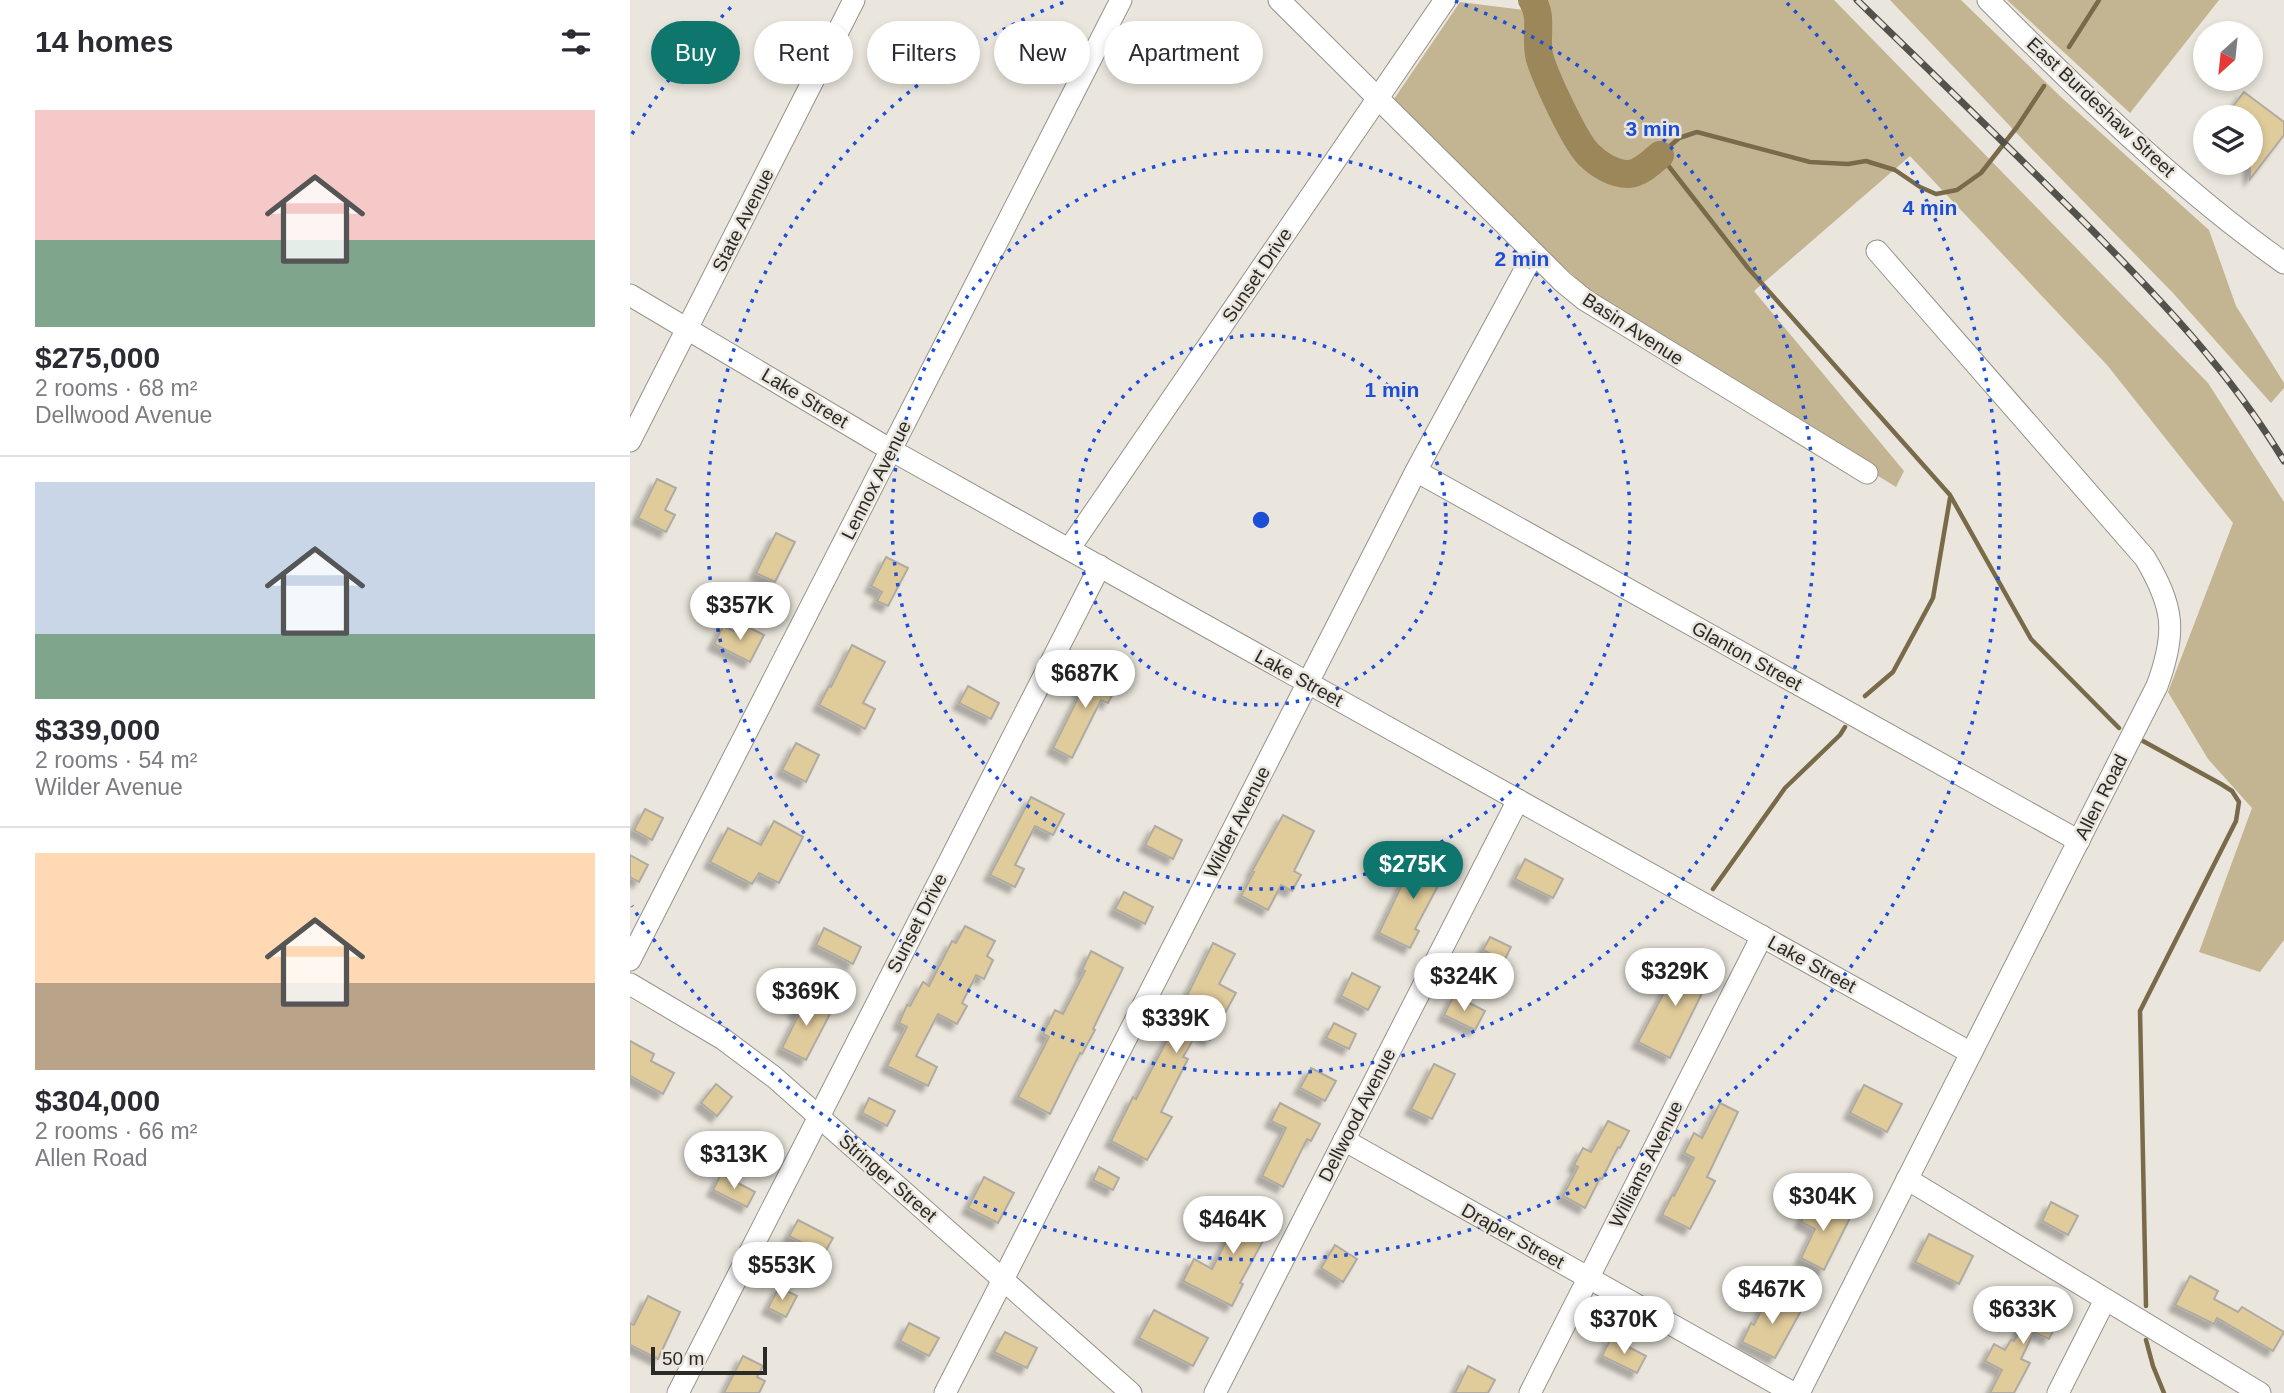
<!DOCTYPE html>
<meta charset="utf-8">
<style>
:root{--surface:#fff;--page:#f2f2f3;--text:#2b2b33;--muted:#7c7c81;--line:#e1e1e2;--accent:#0f766e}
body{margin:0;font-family:Arial,sans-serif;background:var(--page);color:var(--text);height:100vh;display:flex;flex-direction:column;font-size:26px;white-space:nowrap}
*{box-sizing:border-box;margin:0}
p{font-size:23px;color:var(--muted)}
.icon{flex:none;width:38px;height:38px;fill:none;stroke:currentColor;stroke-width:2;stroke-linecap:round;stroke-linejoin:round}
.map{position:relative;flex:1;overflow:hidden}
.details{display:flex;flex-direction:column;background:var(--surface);width:630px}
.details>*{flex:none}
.guide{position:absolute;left:21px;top:21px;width:665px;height:63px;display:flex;gap:14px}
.needle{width:46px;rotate:207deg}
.buttons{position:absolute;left:1563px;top:21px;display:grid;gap:14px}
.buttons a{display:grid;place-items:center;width:70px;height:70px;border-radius:50%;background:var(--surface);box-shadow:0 4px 10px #0003;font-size:35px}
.scale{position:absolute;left:21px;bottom:18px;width:116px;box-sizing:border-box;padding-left:7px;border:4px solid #2b2a26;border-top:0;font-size:19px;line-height:24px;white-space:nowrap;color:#2b2a26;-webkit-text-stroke:5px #eae6dd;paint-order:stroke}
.price{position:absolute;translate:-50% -60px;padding:0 16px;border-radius:24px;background:#fff;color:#222;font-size:23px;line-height:46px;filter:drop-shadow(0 2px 4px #0008)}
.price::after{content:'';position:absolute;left:50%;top:42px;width:21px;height:16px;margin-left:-10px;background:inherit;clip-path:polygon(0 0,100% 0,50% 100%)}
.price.active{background:var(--accent);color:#fff}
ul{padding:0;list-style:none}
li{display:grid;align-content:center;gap:14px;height:371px;padding:0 35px}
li+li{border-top:2px solid var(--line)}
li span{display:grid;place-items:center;height:217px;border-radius:0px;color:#555}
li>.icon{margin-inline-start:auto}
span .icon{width:126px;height:126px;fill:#fffc;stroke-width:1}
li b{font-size:30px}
h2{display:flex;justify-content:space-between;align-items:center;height:84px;padding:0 35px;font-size:30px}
.pill{padding:0 24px;border-radius:32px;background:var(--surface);box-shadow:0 4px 10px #0003;font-size:24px;line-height:63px}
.pill.active{background:var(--accent);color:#fff}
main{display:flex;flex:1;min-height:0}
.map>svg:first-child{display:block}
.green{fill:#c3b492}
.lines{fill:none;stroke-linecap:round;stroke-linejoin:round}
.stream{stroke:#796b4a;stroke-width:4.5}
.river{stroke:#9b875a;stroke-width:28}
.building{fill:#e0cb9b;stroke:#afaba3;stroke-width:2;filter:url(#shadow)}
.minor-casing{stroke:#96928a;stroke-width:23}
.minor{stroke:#fff;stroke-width:21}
.rail-casing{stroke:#53514c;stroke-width:7}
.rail{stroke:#eae6dd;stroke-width:4.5;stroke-dasharray:13;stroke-linecap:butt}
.ring{fill:none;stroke:#1d4ed8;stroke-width:3.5;stroke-dasharray:3.5 7}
.labels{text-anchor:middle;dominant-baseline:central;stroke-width:5;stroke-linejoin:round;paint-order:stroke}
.street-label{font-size:19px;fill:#2b2a26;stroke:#eae6dd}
.centre{fill:#1d4ed8;stroke:#eae6dd;stroke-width:3.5}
.ring-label{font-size:21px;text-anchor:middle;font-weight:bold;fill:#1d4ed8;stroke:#eae6dd;stroke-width:5;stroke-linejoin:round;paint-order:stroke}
</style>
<main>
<section class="details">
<h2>14 homes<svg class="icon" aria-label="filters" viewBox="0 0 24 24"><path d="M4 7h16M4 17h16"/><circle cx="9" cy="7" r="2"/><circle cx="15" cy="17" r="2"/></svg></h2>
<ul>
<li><span style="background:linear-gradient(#f6c9c9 60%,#7fa58c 0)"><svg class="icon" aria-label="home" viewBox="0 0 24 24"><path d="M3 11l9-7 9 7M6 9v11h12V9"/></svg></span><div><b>$275,000</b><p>2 rooms · 68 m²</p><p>Dellwood Avenue</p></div></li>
<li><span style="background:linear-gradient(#c9d6e8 70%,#7fa58c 0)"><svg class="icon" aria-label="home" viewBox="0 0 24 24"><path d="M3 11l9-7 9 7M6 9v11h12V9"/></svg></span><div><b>$339,000</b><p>2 rooms · 54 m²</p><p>Wilder Avenue</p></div></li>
<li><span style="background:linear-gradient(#ffd9b3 60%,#b9a48a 0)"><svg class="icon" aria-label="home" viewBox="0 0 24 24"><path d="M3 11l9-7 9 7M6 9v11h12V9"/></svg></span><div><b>$304,000</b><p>2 rooms · 66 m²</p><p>Allen Road</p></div></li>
</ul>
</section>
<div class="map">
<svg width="1654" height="1393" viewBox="0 0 1654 1393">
<defs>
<filter id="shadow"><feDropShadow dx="-6" dy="6" stdDeviation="2" flood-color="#0004"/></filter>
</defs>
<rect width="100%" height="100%" fill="#eae6dd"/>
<g class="green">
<polygon points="907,0 1204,0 1578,383 1654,502 1654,940 1630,972 1569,952 1622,808 1578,759 1538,692 1603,523 1477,365 1280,156 1124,291 1274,471 1266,487 982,310 885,223 764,99 830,2 902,11"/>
<polygon points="1260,0 1331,0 1432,98 1579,230 1606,306 1654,383 1654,388 1641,403 1543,293 1398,145"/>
<polygon points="1377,0 1589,0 1500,113"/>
</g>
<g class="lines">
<g class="stream">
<polyline points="1439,47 1469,0"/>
<polyline points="1414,86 1387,127 1351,173 1327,190 1306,194 1290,187 1265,170 1236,161 1218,164 1180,162 1067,132 1049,138 1030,155 1118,268 1320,495 1401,639 1489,728"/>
<polyline points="1235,696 1263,672 1303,598 1320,498"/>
<polyline points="1513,741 1591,784 1602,791 1609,802 1606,821 1510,1011 1516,1306"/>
<polyline points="1083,889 1155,788 1210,735 1215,727"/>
<polyline points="1516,1340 1523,1366 1534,1393"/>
</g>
<path class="river" d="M 902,0 C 914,17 904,40 910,59 C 916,78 945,142 959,155 C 969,165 984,174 998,174 C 1009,174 1022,162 1030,155"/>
</g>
<g class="building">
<polygon points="1614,92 1654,122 1654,135 1620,179 1620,117 1595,117"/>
<polygon points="27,479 46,488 35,510 45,515 36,532 8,518"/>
<polygon points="146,533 165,542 145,582 126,573"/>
<polygon points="256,557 278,568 258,606 247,601 252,592 241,586"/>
<polygon points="112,624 134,635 120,662 84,644 93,626 108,633"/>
<polygon points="222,645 255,662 233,703 245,709 235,729 189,705 199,686 201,687"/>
<polygon points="458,667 489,682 478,703 471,700 442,758 423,748 452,690 448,688"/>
<polygon points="338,686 369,703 361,719 329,703"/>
<polygon points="166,743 189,755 176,782 152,770"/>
<polygon points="401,797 434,814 423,835 405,826 385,865 394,869 385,887 360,875"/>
<polygon points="15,809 33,818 22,840 4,830"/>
<polygon points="653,815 684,831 664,871 671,875 662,891 651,885 638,910 611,896 624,872 622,871"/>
<polygon points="144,821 173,837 149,883 129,873 122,884 80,862 98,828 131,845"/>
<polygon points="525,826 552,840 543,859 515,845"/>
<polygon points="787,853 817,869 785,929 789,931 780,948 749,933"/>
<polygon points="0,855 18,865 9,882 0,877"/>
<polygon points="895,859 933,879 923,898 885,879"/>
<polygon points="494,892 523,907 515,924 485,909"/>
<polygon points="335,926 365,941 357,956 363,960 354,979 346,975 332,1003 337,1006 327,1024 308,1014 286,1056 307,1067 298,1086 257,1066 277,1027 269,1023 277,1005 280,1006 293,982 299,986 322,941 326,943"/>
<polygon points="194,928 231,947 223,964 186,945"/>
<polygon points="860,937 881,947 874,961 853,950"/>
<polygon points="583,943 605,954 589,984 606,993 580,1040 567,1033 553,1057 558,1059 531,1112 542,1117 517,1160 481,1141 503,1097 506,1099 546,1023 544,1022"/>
<polygon points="461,951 493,968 463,1029 465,1030 452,1054 450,1053 420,1114 388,1097 419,1037 413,1034 425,1010 433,1014 455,971 452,970"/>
<polygon points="1047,958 1081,975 1040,1058 1008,1042 1040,981 1036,979"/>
<polygon points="722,973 750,987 738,1010 711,996"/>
<polygon points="824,995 855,1011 845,1030 814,1015"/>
<polygon points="171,997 201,1012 176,1060 152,1048 169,1014 164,1012"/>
<polygon points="704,1023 726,1034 719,1049 696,1038"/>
<polygon points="0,1041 24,1054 21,1061 44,1073 33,1094 0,1076"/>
<polygon points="804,1064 825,1074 802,1119 781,1109"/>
<polygon points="681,1068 706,1081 695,1101 670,1088"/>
<polygon points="86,1084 102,1097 87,1116 71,1103"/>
<polygon points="1234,1085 1272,1104 1257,1132 1220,1113"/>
<polygon points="239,1098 265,1111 257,1126 232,1113"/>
<polygon points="650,1103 690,1124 681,1141 677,1139 653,1187 632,1176 656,1128 641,1121"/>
<polygon points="1090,1103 1108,1112 1077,1177 1085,1181 1060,1229 1032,1215 1042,1195 1044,1196 1064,1158 1054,1153 1064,1133 1072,1138"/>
<polygon points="978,1121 999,1131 990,1148 988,1147 972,1179 970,1178 955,1208 933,1196 948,1167 944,1165 953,1148 961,1152"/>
<polygon points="469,1167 489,1178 483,1190 463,1180"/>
<polygon points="91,1174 125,1192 117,1207 83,1190"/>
<polygon points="354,1177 384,1193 368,1223 338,1208"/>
<polygon points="1182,1198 1220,1218 1194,1270 1171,1258 1185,1229 1171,1222"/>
<polygon points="614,1201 646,1217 610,1283 613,1284 602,1306 553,1281 564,1259 582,1269 606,1222 604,1221"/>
<polygon points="1421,1202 1448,1216 1438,1235 1412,1221"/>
<polygon points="168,1220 203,1238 194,1254 159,1236"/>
<polygon points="1299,1234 1343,1256 1329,1284 1285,1262"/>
<polygon points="705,1245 727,1259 713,1282 691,1268"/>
<polygon points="1560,1276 1588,1291 1584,1299 1608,1312 1612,1307 1654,1332 1643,1351 1587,1318 1584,1324 1545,1305"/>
<polygon points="149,1287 167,1296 156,1317 138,1308"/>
<polygon points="1140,1293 1172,1309 1145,1358 1112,1342 1121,1323 1124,1325"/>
<polygon points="18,1296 50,1312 28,1359 0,1345 0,1323 4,1325"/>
<polygon points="1408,1296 1434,1309 1419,1339 1404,1332 1391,1359 1400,1363 1384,1393 1360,1393 1372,1370 1355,1361 1364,1344 1375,1350 1381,1340 1384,1341"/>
<polygon points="524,1310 578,1338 563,1366 509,1338"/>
<polygon points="279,1323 309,1338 299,1356 270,1341"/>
<polygon points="375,1332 407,1348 397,1368 364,1352"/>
<polygon points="981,1338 1016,1356 1007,1373 972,1356"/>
<polygon points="113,1356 133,1366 127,1377 135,1381 129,1393 94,1393"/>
<polygon points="838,1366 865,1380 858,1393 825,1393"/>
</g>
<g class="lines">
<g class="minor-casing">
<g id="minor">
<polyline points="649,0 933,282 955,300 1237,473"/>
<path d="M 1358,0 C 1449,91 1548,188 1654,263"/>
<polyline points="0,295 261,450 1341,1053"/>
<polyline points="0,441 224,0"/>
<polyline points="786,471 1449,841"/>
<polyline points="439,549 815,0"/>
<polyline points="0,960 491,0"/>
<polyline points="0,984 93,1039 144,1077 501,1393"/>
<polyline points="714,1140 1163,1393"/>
<polyline points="1277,1179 1630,1393"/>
<polyline points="48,1393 470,566"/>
<polyline points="315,1393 786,471 904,253"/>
<polyline points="585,1393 888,800"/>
<polyline points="900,1393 1132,936"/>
<path d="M 1169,1393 L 1527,686 C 1547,632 1544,607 1515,558 L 1247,251"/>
<polyline points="1428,1393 1475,1300"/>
</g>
</g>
<use href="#minor" class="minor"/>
<g class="rail-casing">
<path id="rail" d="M 1227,0 C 1305,76 1383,151 1460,228 C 1532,301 1600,372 1654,461"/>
</g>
<use href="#rail" class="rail"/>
</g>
<g class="ring">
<circle cx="631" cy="520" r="185"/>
<circle cx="631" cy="520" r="369"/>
<path d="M825 1A554 554 0 1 1 437 1"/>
<path d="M2 134A738 738 0 0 1 105 3M1157 3A738 738 0 1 1 2 906"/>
</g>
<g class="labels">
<g class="street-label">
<text transform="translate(1471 107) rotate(43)">East Burdeshaw Street</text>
<text transform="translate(113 220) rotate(-63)">State Avenue</text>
<text transform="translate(627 275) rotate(-56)">Sunset Drive</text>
<text transform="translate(1003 329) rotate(33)">Basin Avenue</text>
<text transform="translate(175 398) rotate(31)">Lake Street</text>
<text transform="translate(246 480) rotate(-63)">Lennox Avenue</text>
<text transform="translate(1117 656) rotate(29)">Glanton Street</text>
<text transform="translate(669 678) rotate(29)">Lake Street</text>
<text transform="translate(1471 797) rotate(-63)">Allen Road</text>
<text transform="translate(607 822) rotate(-63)">Wilder Avenue</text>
<text transform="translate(287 923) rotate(-63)">Sunset Drive</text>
<text transform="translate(1182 964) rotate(29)">Lake Street</text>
<text transform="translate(727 1115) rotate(-63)">Dellwood Avenue</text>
<text transform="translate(1016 1164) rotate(-63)">Williams Avenue</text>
<text transform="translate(258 1178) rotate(41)">Stringer Street</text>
<text transform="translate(883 1236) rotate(29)">Draper Street</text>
</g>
</g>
<circle cx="631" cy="520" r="10" class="centre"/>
<g class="ring-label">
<text x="1023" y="136">3 min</text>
<text x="1300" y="215">4 min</text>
<text x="892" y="266">2 min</text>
<text x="762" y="397">1 min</text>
</g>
</svg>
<div class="buttons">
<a><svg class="needle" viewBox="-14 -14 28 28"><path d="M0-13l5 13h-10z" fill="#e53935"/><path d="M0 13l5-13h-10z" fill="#7c7c81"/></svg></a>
<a><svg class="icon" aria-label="layers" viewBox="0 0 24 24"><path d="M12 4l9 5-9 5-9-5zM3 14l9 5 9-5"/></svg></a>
</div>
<div class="scale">50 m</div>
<b class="price" style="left:110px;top:642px">$357K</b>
<b class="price" style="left:455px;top:710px">$687K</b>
<b class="price active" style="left:783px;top:901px">$275K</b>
<b class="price" style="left:1045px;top:1008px">$329K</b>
<b class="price" style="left:834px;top:1013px">$324K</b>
<b class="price" style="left:176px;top:1028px">$369K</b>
<b class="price" style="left:546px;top:1055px">$339K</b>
<b class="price" style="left:104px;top:1191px">$313K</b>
<b class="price" style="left:1193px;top:1233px">$304K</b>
<b class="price" style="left:603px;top:1256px">$464K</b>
<b class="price" style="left:152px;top:1302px">$553K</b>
<b class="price" style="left:1142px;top:1326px">$467K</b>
<b class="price" style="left:1393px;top:1346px">$633K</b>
<b class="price" style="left:994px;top:1356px">$370K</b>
<div class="guide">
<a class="pill active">Buy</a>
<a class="pill">Rent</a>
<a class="pill">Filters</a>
<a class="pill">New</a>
<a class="pill">Apartment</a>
</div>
</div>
</main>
